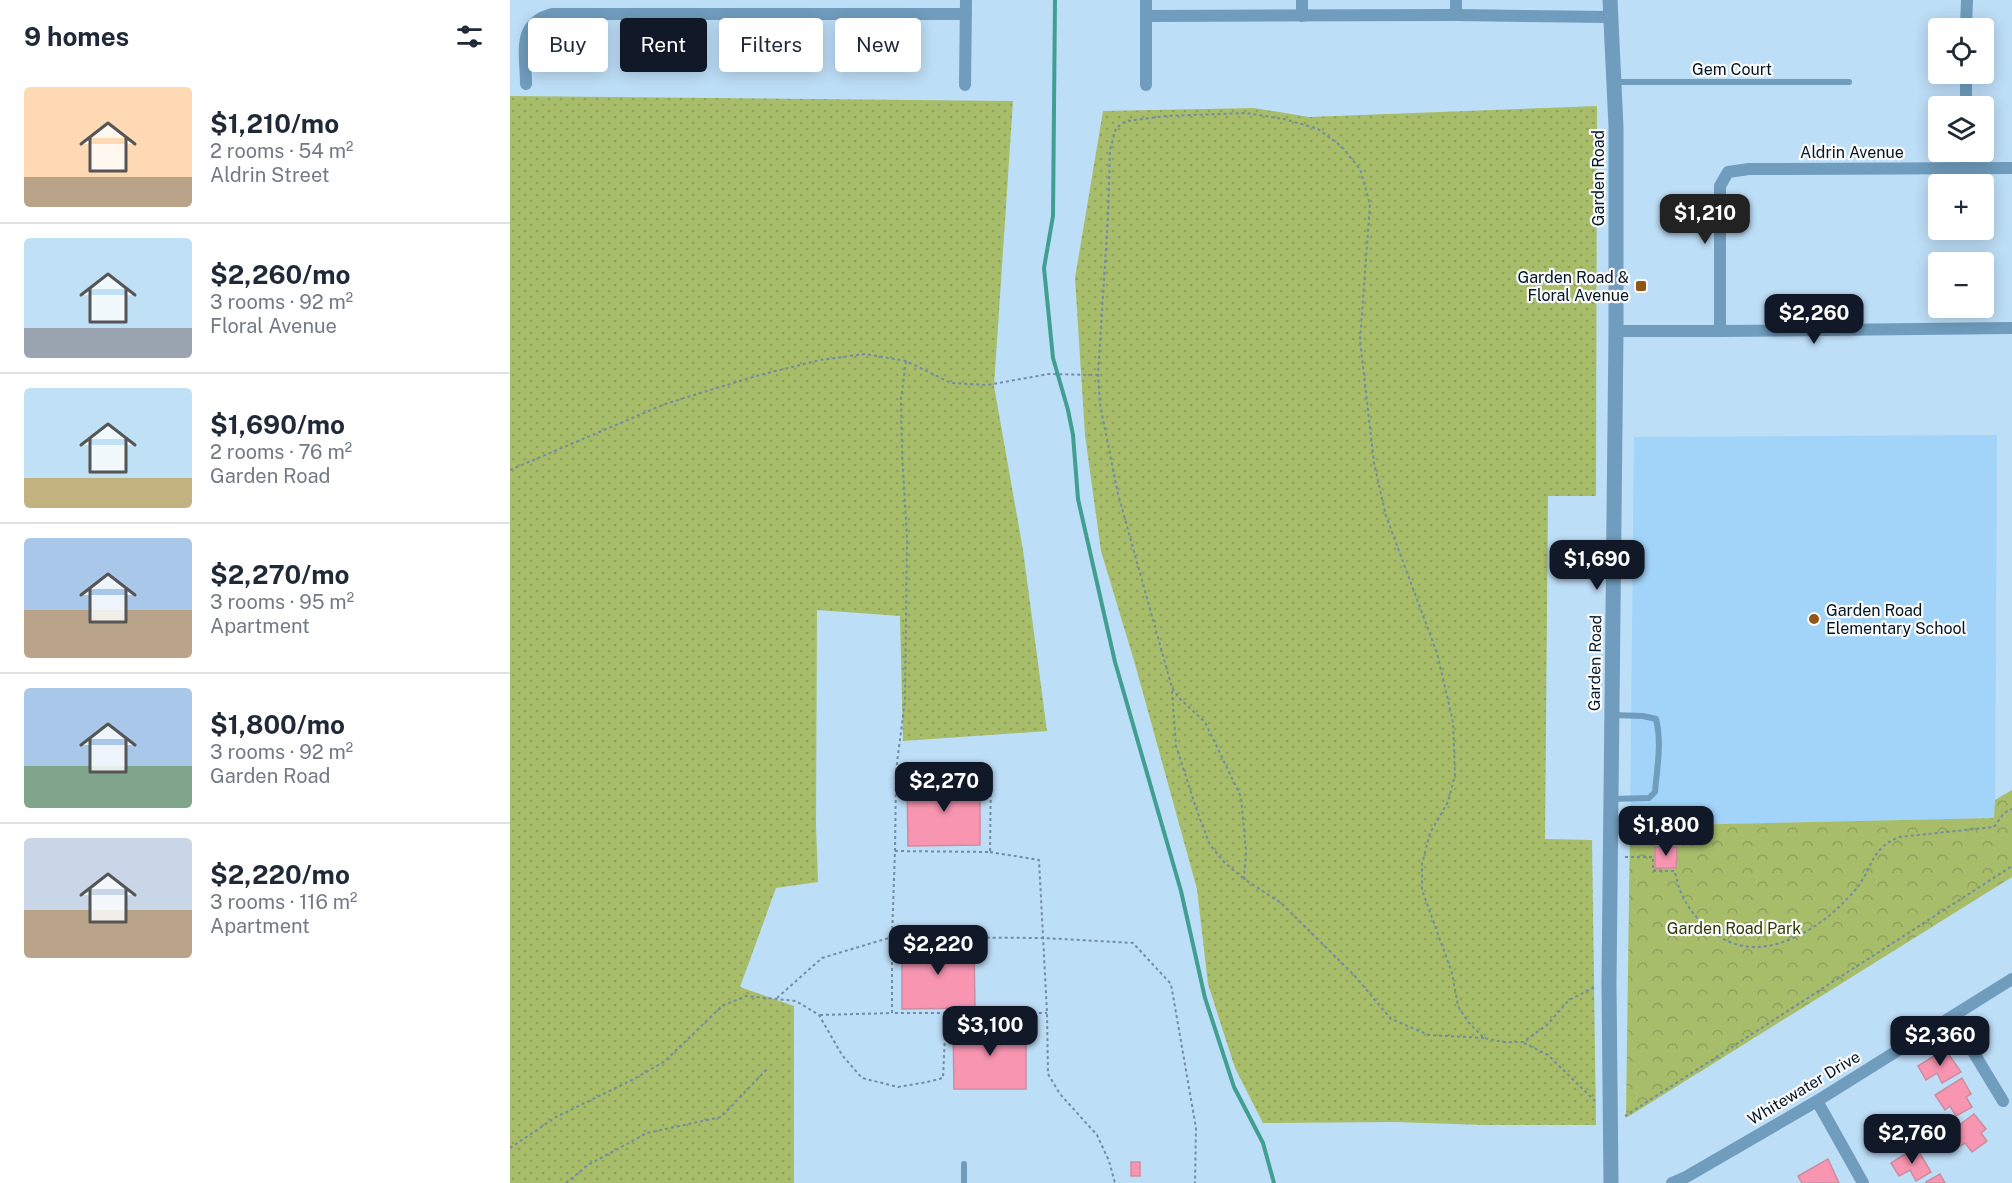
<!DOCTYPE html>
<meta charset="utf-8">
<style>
:root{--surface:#fff;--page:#f2f2f3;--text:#1f2937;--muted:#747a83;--line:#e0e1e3;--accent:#111827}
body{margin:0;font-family:"Public Sans",sans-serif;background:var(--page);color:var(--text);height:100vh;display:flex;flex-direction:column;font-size:22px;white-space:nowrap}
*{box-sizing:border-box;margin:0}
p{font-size:20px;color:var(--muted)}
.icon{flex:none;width:33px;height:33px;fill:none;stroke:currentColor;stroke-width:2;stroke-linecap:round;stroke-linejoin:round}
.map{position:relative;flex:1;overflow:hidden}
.panel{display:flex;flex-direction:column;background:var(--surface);width:510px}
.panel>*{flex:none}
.banner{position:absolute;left:18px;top:18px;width:570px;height:54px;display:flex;gap:12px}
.buttons{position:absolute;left:1418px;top:18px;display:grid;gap:12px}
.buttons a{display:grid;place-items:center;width:66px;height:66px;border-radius:6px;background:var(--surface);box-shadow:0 3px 15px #0003;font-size:30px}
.price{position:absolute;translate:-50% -51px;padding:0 14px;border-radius:12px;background:var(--accent);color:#fff;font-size:20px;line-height:39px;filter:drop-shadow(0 2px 3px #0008)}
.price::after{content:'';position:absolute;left:50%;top:36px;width:18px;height:14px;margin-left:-9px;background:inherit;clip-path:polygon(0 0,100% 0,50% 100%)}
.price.selected{background:#222;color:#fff}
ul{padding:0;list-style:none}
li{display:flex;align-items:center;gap:18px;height:150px;padding:0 24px}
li+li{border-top:2px solid var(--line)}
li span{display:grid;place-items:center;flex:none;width:168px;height:120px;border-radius:6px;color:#555}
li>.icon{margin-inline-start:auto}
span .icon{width:72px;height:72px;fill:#fffc;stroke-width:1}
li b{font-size:26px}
h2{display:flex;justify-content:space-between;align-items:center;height:72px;padding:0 24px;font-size:26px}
.tag{padding:0 21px;border-radius:6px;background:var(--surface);box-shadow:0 3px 15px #0003;font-size:21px;line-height:54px}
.tag.selected{background:var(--accent);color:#fff}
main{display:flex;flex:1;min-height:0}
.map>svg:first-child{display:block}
.built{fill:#a2d3f8}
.grass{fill:url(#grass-dots)}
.park{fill:url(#park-crowns)}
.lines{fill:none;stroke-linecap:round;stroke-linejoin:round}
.stream{stroke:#419f90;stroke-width:4}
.building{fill:#f896b2;stroke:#cd8c9e;stroke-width:1.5}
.path{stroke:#728da2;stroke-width:2;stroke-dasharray:3 3;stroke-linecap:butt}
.service{stroke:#709cbd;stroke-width:6}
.minor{stroke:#709cbd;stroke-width:12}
.tertiary{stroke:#709cbd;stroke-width:15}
.poi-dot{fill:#915515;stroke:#fafafa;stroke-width:2}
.labels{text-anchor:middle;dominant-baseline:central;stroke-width:4.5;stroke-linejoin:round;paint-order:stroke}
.street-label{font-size:16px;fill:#021625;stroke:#fafafa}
.poi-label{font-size:16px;fill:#021625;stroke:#fafafa;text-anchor:end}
.park-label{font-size:16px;fill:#303b08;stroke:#fafafa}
</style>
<main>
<section class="panel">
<h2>9 homes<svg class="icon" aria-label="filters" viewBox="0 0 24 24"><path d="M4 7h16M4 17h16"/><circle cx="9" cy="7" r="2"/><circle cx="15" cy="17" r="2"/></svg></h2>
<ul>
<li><span style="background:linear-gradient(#ffd9b3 75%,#b9a48a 0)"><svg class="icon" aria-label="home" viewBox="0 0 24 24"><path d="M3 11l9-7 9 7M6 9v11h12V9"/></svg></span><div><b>$1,210/mo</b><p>2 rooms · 54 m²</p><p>Aldrin Street</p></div></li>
<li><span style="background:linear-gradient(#bfe0f5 75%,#9aa5b1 0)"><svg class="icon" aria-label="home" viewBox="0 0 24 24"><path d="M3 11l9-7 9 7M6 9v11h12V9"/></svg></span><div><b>$2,260/mo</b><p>3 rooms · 92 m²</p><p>Floral Avenue</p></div></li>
<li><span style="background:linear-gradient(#bfe0f5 75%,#c2b280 0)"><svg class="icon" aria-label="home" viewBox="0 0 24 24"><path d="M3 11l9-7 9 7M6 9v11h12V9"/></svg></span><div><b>$1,690/mo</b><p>2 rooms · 76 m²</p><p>Garden Road</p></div></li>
<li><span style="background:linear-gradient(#a9c7e8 60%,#b9a48a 0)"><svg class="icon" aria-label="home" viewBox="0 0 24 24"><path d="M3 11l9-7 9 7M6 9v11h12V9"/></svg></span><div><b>$2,270/mo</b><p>3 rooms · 95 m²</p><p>Apartment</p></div></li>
<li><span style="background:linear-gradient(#a9c7e8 65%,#7fa58c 0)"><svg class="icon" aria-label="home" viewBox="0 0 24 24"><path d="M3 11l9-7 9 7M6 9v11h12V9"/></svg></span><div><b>$1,800/mo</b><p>3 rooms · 92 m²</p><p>Garden Road</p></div></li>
<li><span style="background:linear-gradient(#c9d6e8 60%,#b9a48a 0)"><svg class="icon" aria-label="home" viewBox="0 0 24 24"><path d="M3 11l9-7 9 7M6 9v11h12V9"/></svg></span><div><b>$2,220/mo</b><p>3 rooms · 116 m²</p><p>Apartment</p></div></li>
</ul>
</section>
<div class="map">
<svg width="1502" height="1183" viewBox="0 0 1502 1183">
<defs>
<pattern id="grass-dots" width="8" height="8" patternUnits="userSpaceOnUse" patternTransform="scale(1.5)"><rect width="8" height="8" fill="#a7bd6a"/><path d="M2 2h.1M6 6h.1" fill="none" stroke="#8ea25c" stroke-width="1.8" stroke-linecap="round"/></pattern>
<pattern id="park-crowns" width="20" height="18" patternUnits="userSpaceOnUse" patternTransform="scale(1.5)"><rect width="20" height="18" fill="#a7bd6a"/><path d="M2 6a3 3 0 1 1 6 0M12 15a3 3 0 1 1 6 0" fill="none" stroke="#8ea25c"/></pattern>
</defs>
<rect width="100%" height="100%" fill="#bddef7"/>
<polygon class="built" points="1487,435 1485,818 1120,826 1124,437"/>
<g class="grass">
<polygon points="0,96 503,101 484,386 513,550 537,731 393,741 390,616 307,610 306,825 308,882 266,888 230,987 284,1006 284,1183 0,1183"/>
<polygon points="1087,106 1086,496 1038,496 1035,839 1082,840 1086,1125 975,1125 885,1122 753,1123 725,1068 698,984 687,889 625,664 591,551 575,435 565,278 593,111 744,108 799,117"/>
</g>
<polygon class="park" points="1502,790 1502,877 1116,1118 1120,826 1484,818 1485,800"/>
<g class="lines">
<polyline class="stream" points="545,0 543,216 534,268 543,358 558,410 563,435 568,499 605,662 671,891 695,998 724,1087 753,1143 764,1183"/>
</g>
<g class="building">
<polygon points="470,781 470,845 398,846 397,782"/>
<polygon points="1145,847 1167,847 1166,868 1145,868"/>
<polygon points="392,944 464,944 465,1008 392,1009"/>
<polygon points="516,1024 516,1089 444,1089 443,1025"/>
<polygon points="1435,1049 1451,1072 1432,1083 1427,1073 1416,1080 1408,1066"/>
<polygon points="1452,1078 1461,1094 1456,1097 1462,1107 1446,1116 1440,1106 1435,1110 1425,1095"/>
<polygon points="1464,1114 1476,1129 1471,1133 1477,1141 1462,1152 1455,1143 1450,1146 1440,1132"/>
<polygon points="1406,1147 1421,1172 1406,1181 1400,1170 1389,1176 1381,1163"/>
<polygon points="1318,1159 1329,1183 1292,1183 1288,1176"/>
<rect x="621" y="1162" width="9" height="14"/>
<polygon points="1430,1174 1435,1183 1416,1183 1416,1182"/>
</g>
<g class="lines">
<g class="path">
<polyline points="0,470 155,404 246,376 310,360 355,354 396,361 441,383 477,385 539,374 588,375"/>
<polyline points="662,691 666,746 687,811 700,845 715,863 733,878"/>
<polyline points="386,771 395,700 397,538 392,452 391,399 396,361"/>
<polyline points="385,851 386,771 481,771 480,852 385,851 382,937 382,1013 537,1013"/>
<polyline points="480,852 529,860 537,1013 538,1074 550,1094 587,1135 599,1161 605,1183"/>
<path d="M 1115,857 L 1143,857 L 1143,871 L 1165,871 C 1170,901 1185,920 1210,937 C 1258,967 1320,923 1349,885 C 1364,864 1361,849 1389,837 L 1484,827 L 1494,813 L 1502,809"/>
<polyline points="267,998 312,958 382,937 533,938 623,943 661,984 686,1128 685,1183"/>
<polyline points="310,1015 382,1013"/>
<polyline points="974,1038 919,1035 881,1019 844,975 771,903 734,879 736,852 731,797 695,722 670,699 662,688 608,494 590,404 588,375 598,217 600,150 606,128 616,121 656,116 736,113 774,119 808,129 831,146 850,169 860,204 850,340 864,463 876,516 927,653 943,722 945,775 938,802 920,833 912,864 912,890 942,973 948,1006 958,1022 974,1038 993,1042 1013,1042 1037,1025 1059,1000 1085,987"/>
<polyline points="1014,1043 1038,1055 1085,1101"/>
<polyline points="1115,1116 1502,866"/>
<polyline points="0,1148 46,1117 122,1080 155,1061 212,1006 236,996 286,1001 309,1015 332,1055 352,1078 388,1087 417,1082 433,1078 436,1013"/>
<polyline points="56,1183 78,1165 137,1133 211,1117 258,1068"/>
</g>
<g class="service">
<polyline points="1105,82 1339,82"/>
<path d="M 1102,799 L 1139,798 L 1145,792 C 1147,768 1152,743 1146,719 L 1133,716 L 1102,715"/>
<polyline points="454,1183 454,1164"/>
</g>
<g class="minor">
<polyline points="792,0 792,16"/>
<polyline points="946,15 946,0"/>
<polyline points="636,16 946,15 1100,17"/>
<polyline points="1456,28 1457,0"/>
<path d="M 16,84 C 16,54 6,23 42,14 L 456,14"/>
<polyline points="455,85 456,0"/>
<polyline points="636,85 636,0"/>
<polyline points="1456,106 1456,74"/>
<polyline points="1455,168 1455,152"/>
<polyline points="1106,331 1210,331 1502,328"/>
<polyline points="1210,331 1210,186 1218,172 1239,169 1502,168"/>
<polyline points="1442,1017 1493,1101"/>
<polyline points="1307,1101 1353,1183"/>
<polyline points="1162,1183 1176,1177 1307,1101 1502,979"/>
</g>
<polyline class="tertiary" points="1100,0 1106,127 1106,331 1099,983 1101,1183"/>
</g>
<g class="poi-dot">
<rect x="1125" y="280" width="12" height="12" rx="3"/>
<circle cx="1304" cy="619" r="6"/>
</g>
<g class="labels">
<g class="street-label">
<text x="1222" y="69">Gem Court</text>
<text x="1342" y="152">Aldrin Avenue</text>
<text transform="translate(1088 178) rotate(-90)">Garden Road</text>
<text transform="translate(1085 663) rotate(-89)">Garden Road</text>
<text transform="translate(1294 1088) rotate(-31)">Whitewater Drive</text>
</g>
<g class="poi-label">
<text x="1119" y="277">Garden Road &amp;<tspan x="1119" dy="18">Floral Avenue</tspan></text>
<text x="1316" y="610" text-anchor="start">Garden Road<tspan x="1316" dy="18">Elementary School</tspan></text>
</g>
<g class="park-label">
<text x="1224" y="928">Garden Road Park</text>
</g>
</g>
</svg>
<div class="buttons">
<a><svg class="icon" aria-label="locate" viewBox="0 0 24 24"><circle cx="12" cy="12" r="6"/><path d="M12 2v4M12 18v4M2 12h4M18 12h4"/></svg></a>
<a><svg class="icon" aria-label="layers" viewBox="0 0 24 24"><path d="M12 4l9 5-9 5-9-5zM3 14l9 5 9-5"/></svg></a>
<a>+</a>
<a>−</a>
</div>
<b class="price selected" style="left:1195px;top:245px">$1,210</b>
<b class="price" style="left:1304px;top:345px">$2,260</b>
<b class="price" style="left:1087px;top:591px">$1,690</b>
<b class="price" style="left:434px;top:813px">$2,270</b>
<b class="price" style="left:1156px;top:857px">$1,800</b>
<b class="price" style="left:428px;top:976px">$2,220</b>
<b class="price" style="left:480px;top:1057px">$3,100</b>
<b class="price" style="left:1430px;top:1067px">$2,360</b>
<b class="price" style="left:1402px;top:1165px">$2,760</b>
<div class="banner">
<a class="tag">Buy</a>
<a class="tag selected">Rent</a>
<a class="tag">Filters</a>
<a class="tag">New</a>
</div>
</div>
</main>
